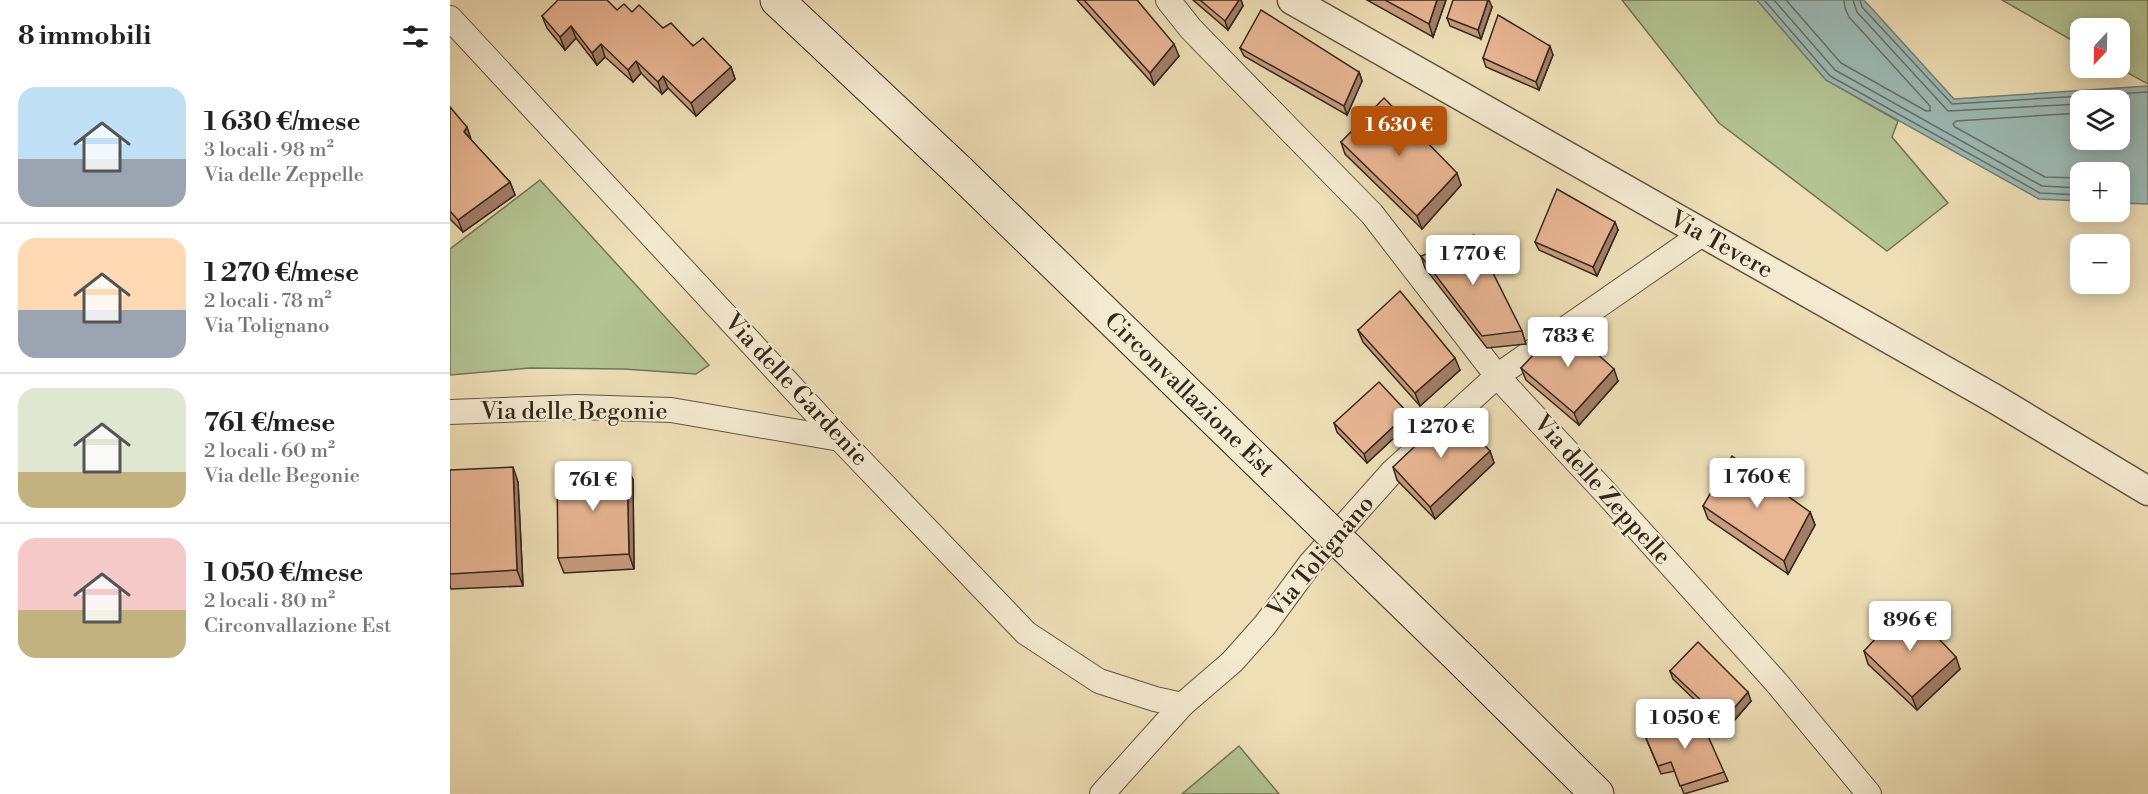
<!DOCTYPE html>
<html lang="it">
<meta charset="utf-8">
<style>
:root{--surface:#fff;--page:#f6f6f6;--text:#222;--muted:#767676;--line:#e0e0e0;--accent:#b45309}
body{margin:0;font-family:"Libre Bodoni",serif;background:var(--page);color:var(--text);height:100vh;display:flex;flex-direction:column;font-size:22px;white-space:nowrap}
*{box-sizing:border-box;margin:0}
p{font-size:20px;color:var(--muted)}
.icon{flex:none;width:33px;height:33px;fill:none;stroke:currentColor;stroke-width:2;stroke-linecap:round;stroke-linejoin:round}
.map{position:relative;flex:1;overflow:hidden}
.side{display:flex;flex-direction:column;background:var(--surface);width:450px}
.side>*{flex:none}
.needle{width:39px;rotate:202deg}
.tools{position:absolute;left:1620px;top:18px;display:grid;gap:12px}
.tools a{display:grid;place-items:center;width:60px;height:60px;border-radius:12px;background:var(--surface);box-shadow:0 3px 15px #0003;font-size:30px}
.price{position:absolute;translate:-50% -51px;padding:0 14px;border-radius:6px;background:#fff;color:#222;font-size:20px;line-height:39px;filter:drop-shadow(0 2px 3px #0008)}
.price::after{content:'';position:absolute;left:50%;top:36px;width:18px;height:14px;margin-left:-9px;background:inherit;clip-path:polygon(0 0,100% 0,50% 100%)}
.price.active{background:var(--accent);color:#fff}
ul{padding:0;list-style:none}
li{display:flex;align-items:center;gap:18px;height:150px;padding:0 18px}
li+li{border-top:2px solid var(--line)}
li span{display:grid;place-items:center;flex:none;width:168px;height:120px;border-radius:18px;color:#555}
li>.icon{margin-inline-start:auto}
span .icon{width:72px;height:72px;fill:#fffc;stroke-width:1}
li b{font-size:26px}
h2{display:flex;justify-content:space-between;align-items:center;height:72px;padding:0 18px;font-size:26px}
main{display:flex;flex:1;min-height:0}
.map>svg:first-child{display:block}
.green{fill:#b3c392;stroke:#737557;stroke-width:1.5}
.water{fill:#9cbbb7;stroke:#728079;stroke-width:1.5;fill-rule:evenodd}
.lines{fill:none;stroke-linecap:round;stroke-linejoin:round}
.shore{stroke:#68716a;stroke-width:1.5}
.minor-casing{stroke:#625542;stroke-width:26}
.tertiary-casing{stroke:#625542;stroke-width:31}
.secondary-casing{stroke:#33271c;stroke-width:35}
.minor{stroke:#f4ead0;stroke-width:24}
.tertiary{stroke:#f4ead0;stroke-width:28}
.secondary{stroke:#f4ead0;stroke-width:33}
.secondary-bridge-casing{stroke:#33271c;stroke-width:35;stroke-linecap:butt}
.secondary-bridge{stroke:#f4ead0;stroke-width:33}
.wall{fill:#c89d7f;stroke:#33271c;stroke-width:1.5}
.shaded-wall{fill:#a37f68;stroke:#33271c;stroke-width:1.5}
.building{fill:#e9b694;stroke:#33271c;stroke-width:1.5}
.labels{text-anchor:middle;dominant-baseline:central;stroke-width:4.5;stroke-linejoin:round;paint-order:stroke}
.street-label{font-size:24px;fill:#33271c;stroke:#f4ead0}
</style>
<main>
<section class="side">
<h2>8 immobili<svg class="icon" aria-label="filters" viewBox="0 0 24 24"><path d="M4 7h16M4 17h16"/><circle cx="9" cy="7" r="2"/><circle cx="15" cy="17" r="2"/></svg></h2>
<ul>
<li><span style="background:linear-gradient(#bfe0f5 60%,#9aa5b1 0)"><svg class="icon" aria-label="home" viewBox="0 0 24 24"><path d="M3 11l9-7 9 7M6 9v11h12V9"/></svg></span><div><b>1 630 €/mese</b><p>3 locali · 98 m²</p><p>Via delle Zeppelle</p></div></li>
<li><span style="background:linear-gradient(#ffd9b3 60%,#9aa5b1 0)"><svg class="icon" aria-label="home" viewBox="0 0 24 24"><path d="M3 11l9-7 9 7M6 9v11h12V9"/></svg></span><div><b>1 270 €/mese</b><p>2 locali · 78 m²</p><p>Via Tolignano</p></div></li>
<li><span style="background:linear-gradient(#dfe7d0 70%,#c2b280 0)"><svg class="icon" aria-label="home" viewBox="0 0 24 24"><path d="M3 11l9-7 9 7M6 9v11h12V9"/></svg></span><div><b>761 €/mese</b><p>2 locali · 60 m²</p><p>Via delle Begonie</p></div></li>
<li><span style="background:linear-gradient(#f6c9c9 60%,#c2b280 0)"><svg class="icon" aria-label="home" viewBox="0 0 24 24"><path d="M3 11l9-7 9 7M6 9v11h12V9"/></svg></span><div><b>1 050 €/mese</b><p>2 locali · 80 m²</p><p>Circonvallazione Est</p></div></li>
</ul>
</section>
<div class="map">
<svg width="1698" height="794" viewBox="0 0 1698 794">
<rect width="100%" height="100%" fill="#eedfb6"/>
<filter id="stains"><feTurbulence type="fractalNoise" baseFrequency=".00333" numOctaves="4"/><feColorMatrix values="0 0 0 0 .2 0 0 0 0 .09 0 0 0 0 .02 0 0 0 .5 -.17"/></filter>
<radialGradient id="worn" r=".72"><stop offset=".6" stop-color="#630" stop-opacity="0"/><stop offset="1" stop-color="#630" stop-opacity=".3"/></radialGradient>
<g class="green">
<polygon points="1172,0 1307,0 1376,80 1448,121 1442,137 1498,203 1437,251 1269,123"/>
<polygon points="1552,0 1698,0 1698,84 1669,68 1670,28 1630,28 1630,45"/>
<polygon points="90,180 259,365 246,374 174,369 80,368 0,375 0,249"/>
<polygon points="789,746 829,794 732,794"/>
</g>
<path class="water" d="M 1307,0 L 1414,0 L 1504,99 L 1698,86 L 1698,204 L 1670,203 L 1670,172 L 1630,172 L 1630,201 L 1589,199 L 1376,80 ZM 1630,100 L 1670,100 L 1670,140 L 1630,140 Z"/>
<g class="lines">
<g class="shore">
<polyline points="1314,0 1380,76 1590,193 1630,195"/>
<polyline points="1324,0 1385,70 1592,186 1630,188"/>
<polyline points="1336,0 1391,63 1476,111 1480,111 1480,106 1399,17 1395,8 1394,0"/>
<polyline points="1403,0 1407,12 1498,111 1630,104"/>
<polyline points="1410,0 1412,7 1502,104 1698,92"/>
<polyline points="1630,113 1506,121 1503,124 1505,127 1595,177 1630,178"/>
</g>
<g class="minor-casing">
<g id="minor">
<polyline points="718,0 741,29 922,214 1047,376 1154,491 1326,682 1419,794"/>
<polyline points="0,18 390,439 576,633 649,681 705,699 732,705"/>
<polyline points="0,412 127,407 221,410 390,439"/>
<polyline points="652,794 732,705 782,662 815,625 860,564 943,471 1047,376 1252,234"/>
</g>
</g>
<g class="tertiary-casing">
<polyline id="tertiary" points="842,0 1545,399 1698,491"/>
</g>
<g class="secondary-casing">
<g id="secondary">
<polyline points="327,0 510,172"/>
<polyline points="1014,662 1147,794"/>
</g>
</g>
<use href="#minor" class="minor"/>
<use href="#tertiary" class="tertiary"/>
<use href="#secondary" class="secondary"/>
<g class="secondary-bridge-casing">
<polyline id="secondary-bridge" points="510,172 1014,662"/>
</g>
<use href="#secondary-bridge" class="secondary-bridge"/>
</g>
<g class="wall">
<polygon points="627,0 687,0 729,56 704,85"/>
<polygon points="743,0 791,0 793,6 778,30"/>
<polygon points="917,0 996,0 983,37"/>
<polygon points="1042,7 1031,39 1000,26 997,18"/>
<polygon points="167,10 182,12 213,28 281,67 285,79 246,116 218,88 212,94 191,73 183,82 155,57 147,65 126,38 115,50 97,28 92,16"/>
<polygon points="790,48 909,72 912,81 897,115 794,56"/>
<polygon points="1103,55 1089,90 1036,67 1033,58"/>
<polygon points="0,107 21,140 60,182 65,195 13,232 0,219"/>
<polygon points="891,142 1011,185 972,229 895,154"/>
<polygon points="1168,230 1147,276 1089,250 1085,242"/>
<polygon points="971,256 1072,331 1076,344 1037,348 975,268"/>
<polygon points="908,330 1010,370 970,406 913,342"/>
<polygon points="1071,368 1168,381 1129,425 1076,380"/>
<polygon points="961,422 917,463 887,432 884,423"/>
<polygon points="1040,451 1044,463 985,519 947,480 943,467"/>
<polygon points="0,470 68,482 73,586 1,589 0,586"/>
<polygon points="183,480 184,569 114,573 108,558"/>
<polygon points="1253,506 1360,512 1365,525 1338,574 1258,519"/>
<polygon points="1414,651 1510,669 1467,710 1418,664"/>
<polygon points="1220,671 1301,701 1276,730 1223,679"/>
<polygon points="1193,731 1274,772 1278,781 1234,794 1225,771 1211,774"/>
</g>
<g class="shaded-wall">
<polygon points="789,0 791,0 793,6 778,30 775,21"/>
<polygon points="987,0 996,0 983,37 979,24"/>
<polygon points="1038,0 1039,0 1042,7 1031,39 1028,30"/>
<polygon points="121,26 126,38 115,50 110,37"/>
<polygon points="151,44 155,57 147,65 142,53"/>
<polygon points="724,44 729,56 704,85 700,73"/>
<polygon points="1100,46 1103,55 1089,90 1086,82"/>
<polygon points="186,61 191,73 183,82 178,70"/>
<polygon points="281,67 285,79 246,116 241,103"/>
<polygon points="909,72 912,81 897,115 894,106"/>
<polygon points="213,76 218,88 212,94 208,82"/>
<polygon points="17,127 21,139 14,132"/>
<polygon points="1007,173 1011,185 972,229 967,216"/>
<polygon points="60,182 65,195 13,232 8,220"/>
<polygon points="1165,222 1168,230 1147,276 1143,267"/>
<polygon points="1005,358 1010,370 970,406 965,393"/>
<polygon points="1164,369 1168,381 1129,425 1124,413"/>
<polygon points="958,413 961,422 917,463 914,454"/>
<polygon points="1040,451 1044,463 985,519 980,507"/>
<polygon points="177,465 183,480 184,569 179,554"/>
<polygon points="63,467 68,482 73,586 67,570"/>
<polygon points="1360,512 1365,525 1338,574 1334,561"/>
<polygon points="1506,657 1510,669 1467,710 1462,697"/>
<polygon points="1298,692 1301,701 1276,730 1273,721"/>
</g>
<g class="building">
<polygon points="108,0 157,0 167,10 174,4 182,12 189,5 213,28 221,23 243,46 253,38 281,67 241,103 213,76 208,82 186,61 178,70 151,44 142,53 121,26 110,37 92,16"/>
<polygon points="634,0 687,0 724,44 700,73"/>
<polygon points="750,0 789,0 775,21"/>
<polygon points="935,0 987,0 979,24"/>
<polygon points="1003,0 1038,0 1028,30 997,18"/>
<polygon points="811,10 909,72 894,106 790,48"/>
<polygon points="1048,15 1100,46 1086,82 1033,58"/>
<polygon points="934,98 1007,173 967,216 891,142"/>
<polygon points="0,107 17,127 14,132 60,182 8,220 0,211"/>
<polygon points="1107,189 1165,222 1143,267 1085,242"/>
<polygon points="1024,235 1072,331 1032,336 971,256"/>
<polygon points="950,291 1005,358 965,393 908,330"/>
<polygon points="1113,323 1164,369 1124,413 1071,368"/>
<polygon points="929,382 958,413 914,454 884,423"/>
<polygon points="1002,411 1040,451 980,507 943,467"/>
<polygon points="1282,456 1360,512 1334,561 1253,506"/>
<polygon points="177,465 179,554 108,558 107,469"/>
<polygon points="63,467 67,570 0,574 0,470"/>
<polygon points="1457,605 1506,657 1462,697 1414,651"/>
<polygon points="1248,642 1298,692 1273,721 1220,671"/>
<polygon points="1249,716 1274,772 1230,786 1221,762 1208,766 1193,731"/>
</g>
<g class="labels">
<g class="street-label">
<text transform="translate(1271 245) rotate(29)">Via Tevere</text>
<text transform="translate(346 390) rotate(47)">Via delle Gardenie</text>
<text transform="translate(739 395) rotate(44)">Circonvallazione Est</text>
<text x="124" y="412">Via delle Begonie</text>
<text transform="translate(1152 490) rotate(48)">Via delle Zeppelle</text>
<text transform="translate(871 557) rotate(-50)">Via Tolignano</text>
</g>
</g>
<rect width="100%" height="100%" filter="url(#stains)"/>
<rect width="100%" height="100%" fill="url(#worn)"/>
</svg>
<div class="tools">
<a><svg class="needle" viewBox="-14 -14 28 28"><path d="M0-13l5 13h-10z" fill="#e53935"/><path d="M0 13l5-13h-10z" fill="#767676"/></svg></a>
<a><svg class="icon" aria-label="layers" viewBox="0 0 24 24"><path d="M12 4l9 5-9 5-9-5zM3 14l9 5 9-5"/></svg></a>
<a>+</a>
<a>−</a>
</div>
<b class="price active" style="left:949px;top:157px">1 630 €</b>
<b class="price" style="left:1023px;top:286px">1 770 €</b>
<b class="price" style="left:1118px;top:368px">783 €</b>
<b class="price" style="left:991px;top:459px">1 270 €</b>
<b class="price" style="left:1307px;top:509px">1 760 €</b>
<b class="price" style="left:143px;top:512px">761 €</b>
<b class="price" style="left:1460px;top:652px">896 €</b>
<b class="price" style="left:1235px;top:750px">1 050 €</b>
</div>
</main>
